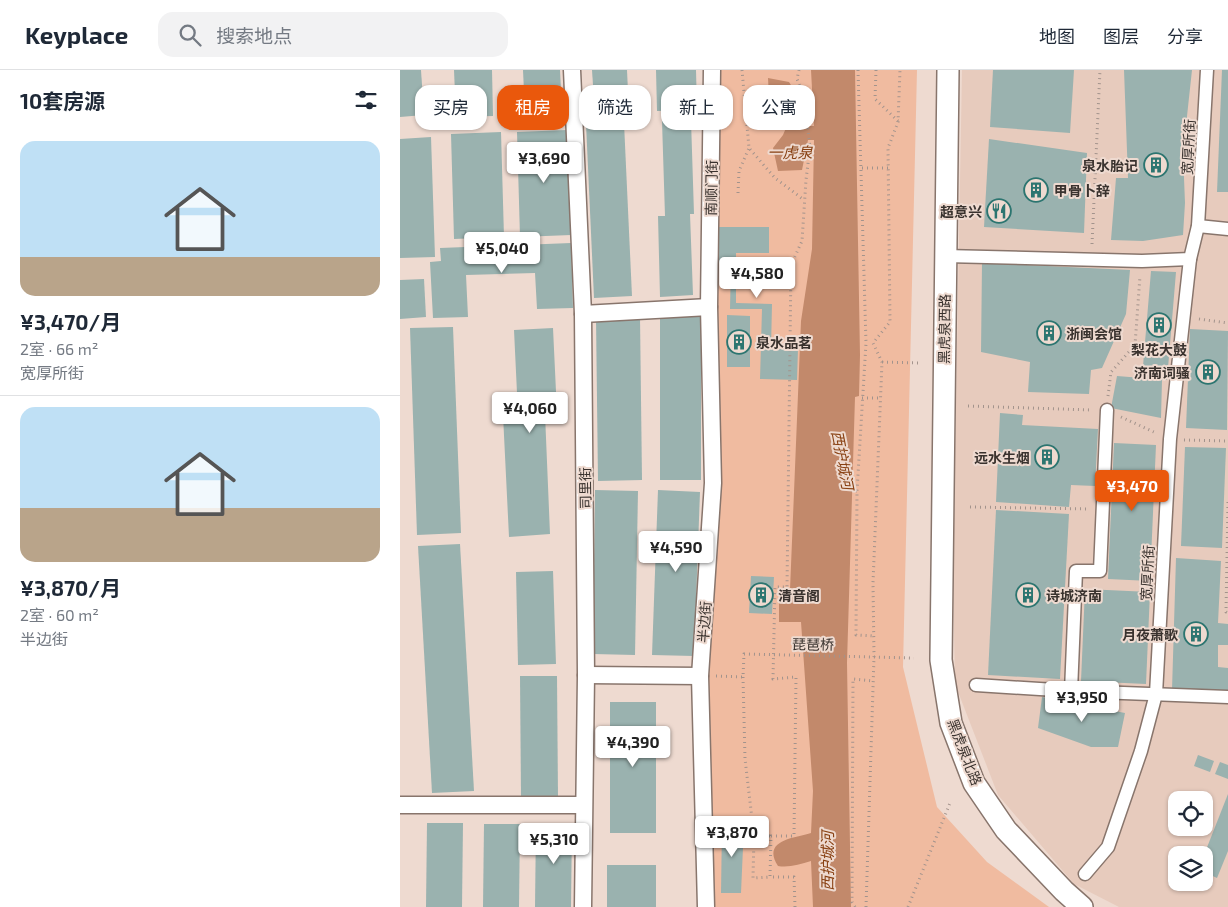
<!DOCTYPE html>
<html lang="zh">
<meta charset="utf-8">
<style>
:root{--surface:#fff;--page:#f2f2f3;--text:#1f2937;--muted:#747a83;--line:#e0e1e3;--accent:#ea580c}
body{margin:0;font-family:"Exo 2","Noto Sans SC",sans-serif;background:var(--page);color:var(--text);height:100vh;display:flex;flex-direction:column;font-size:19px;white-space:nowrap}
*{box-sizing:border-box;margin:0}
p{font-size:16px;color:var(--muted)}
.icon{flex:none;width:28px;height:28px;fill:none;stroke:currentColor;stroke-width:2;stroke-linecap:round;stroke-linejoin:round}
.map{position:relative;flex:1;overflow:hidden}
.side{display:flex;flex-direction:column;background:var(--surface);width:400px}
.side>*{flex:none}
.banner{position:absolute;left:15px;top:15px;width:475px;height:45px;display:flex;gap:10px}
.controls{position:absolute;left:768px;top:721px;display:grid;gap:10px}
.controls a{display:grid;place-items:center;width:45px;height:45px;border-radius:10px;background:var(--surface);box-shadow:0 1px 4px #0004;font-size:25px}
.price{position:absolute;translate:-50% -42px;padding:0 11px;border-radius:5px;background:#fff;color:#222;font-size:16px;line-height:32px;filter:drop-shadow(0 1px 2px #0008)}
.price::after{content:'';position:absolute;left:50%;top:30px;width:15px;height:11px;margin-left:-8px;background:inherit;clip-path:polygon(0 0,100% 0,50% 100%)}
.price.current{background:var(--accent);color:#fff}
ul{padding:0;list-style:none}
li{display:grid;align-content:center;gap:10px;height:265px;padding:0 20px}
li+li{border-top:1px solid var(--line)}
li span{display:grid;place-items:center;height:155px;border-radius:15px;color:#555}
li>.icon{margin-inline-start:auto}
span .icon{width:90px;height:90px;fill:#fffc;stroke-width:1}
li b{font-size:21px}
h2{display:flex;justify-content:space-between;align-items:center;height:60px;padding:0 20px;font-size:21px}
.tag{padding:0 18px;border-radius:15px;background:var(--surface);box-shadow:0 1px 4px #0004;font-size:18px;line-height:45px}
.tag.current{background:var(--accent);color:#fff}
header{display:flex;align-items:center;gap:30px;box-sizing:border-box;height:70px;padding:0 25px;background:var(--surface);border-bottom:1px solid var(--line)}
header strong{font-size:24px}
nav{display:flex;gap:28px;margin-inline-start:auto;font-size:18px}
.search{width:350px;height:45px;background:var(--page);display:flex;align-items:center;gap:12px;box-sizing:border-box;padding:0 18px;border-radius:15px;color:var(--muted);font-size:19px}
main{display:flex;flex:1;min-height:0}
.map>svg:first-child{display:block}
.built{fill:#e7cbbd;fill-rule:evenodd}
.green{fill:#f0bba0}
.water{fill:#c2896b}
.building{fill:#9ab2af}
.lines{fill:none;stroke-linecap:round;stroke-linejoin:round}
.pedestrian-casing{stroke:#88756c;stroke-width:15}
.minor-casing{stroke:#88756c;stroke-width:19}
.tertiary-casing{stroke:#88756c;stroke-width:24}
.path{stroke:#a2938c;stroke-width:3;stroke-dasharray:1 4;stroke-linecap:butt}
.pedestrian{stroke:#fff;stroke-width:12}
.minor{stroke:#fff;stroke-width:16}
.tertiary{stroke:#fff;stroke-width:21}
.labels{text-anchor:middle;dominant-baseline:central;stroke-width:4;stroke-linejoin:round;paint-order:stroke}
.street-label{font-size:14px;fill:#39322e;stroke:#eedad0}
.poi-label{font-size:14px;font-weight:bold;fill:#39322e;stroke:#eedad0;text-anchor:end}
.water-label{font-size:15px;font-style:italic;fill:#884012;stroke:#eedad0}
</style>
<header>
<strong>Keyplace</strong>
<div class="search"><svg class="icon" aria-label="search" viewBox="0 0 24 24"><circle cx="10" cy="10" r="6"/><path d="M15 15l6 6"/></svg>搜索地点</div>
<nav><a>地图</a><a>图层</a><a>分享</a></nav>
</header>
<main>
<section class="side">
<h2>10套房源<svg class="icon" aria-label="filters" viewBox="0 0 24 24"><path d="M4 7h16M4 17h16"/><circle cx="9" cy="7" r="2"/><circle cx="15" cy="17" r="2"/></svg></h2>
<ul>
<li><span style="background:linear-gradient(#bfe0f5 75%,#b9a48a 0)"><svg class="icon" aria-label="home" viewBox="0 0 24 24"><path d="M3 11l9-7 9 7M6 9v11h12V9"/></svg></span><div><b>¥3,470/月</b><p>2室 · 66 m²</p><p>宽厚所街</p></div></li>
<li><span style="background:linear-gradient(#bfe0f5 65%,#b9a48a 0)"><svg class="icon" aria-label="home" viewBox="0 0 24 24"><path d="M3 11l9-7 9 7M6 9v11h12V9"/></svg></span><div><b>¥3,870/月</b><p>2室 · 60 m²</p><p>半边街</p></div></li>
</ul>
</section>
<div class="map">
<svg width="828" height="837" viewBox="0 0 828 837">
<rect width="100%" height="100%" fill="#eedad0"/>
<path class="built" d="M 562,0 L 828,0 L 828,837 L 719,837 L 674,814 L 598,725 L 555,614 L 553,504 ZM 776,730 L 804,730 L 804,758 L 776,758 ZM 776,785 L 804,785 L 804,812 L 776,812 Z"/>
<polygon class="green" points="317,0 517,0 503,597 537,737 587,792 649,837 309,837 306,601"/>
<path class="water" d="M 411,0 L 455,0 L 460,285 L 459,326 L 455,327 L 447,593 L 451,837 L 413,837 L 411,791 C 400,794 389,798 378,796 C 361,770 395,768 411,763 L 413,721 L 401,552 L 379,552 L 379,520 L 390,520 L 401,251 L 412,179 L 414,70 L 408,70 L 402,100 L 378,101 L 373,78 L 383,65 L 391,46 L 382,31 L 369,27 L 368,8 L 389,12 L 405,37 L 406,56 L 414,56 Z"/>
<g class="building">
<polygon points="0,0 21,0 24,45 0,47"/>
<polygon points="54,0 92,0 93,46 56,47"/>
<polygon points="123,0 160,0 162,41 125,43"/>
<polygon points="192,0 227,0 229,43 195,45"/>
<polygon points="256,0 296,0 297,40 257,41"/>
<polygon points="593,0 674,0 670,63 590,57"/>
<polygon points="724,0 792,0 783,83 785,133 783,165 743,171 711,170 716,108 728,108"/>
<polygon points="822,0 828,0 828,122 817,122"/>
<polygon points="291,50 294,144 290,144 293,225 260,227 258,146 265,146 262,51"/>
<polygon points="224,53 232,226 194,228 186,54"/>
<polygon points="167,60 171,165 120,167 117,62"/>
<polygon points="101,62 104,167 54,169 51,64"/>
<polygon points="31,67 35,187 0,188 0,69"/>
<polygon points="589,69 687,83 684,163 584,157"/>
<polygon points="318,157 369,157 369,183 336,183 336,233 372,234 371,279 398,279 397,310 360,309 362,239 330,239 331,193 318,193"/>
<polygon points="171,173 173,238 137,239 135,203 66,205 68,247 33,248 30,192 41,191 40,178"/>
<polygon points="582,193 730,200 726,244 702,298 691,300 689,324 628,322 630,292 581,282"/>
<polygon points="751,201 776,202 767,310 762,310 761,348 711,338 717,306 742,308"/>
<polygon points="24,209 26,247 0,249 0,210"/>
<polygon points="327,245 350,246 350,297 327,297"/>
<rect x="260" y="246" width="41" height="164"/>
<polygon points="240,247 242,410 198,411 196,248"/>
<polygon points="53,257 61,463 17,465 10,258"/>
<polygon points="153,258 157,343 145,344 150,464 109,467 103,345 118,344 114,260"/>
<polygon points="790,259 828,261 827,360 786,358"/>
<polygon points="600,343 623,345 622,355 698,359 695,416 671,415 669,437 596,432"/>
<polygon points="714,373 756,375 750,511 708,509"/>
<polygon points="785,377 826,378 822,478 781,476"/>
<polygon points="195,420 238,421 235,585 193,584"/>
<polygon points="258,420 300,422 294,586 252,585"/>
<polygon points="596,440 669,444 660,609 588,605"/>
<polygon points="60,474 74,721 32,723 18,476"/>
<polygon points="776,488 821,491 818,553 828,554 828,575 818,575 818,597 828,598 828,621 772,620"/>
<polygon points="153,501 156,594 118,595 116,502"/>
<polygon points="351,506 374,507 372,544 349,543"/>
<polygon points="685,519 750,522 746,614 681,611"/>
<polygon points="120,606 157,606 158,727 121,728"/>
<polygon points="642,627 725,643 718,677 691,677 638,658"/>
<rect x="210" y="632" width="46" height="131"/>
<polygon points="798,685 814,691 810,702 794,696"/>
<polygon points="820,692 828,695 828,709 815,704"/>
<polygon points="828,724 828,781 817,808 804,802 804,785"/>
<polygon points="27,753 63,753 62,837 26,837"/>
<polygon points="136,753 172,753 171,837 135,837"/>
<polygon points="84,754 120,754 119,837 83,837"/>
<polygon points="322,754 344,755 341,823 321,823"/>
<rect x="207" y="795" width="49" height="42"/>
</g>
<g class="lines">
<g class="pedestrian-casing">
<g id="pedestrian">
<polyline points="798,156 828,159"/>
<polyline points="545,186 742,191 790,189 798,156 807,0"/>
<polyline points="576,615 671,621 828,627"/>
<polyline points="671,621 676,501 700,501 707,340"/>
<polyline points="685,804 708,777 741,681 756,624 770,369 790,189"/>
</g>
</g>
<g class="minor-casing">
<g id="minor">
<polyline points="172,0 183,244 186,605 183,837"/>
<polyline points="183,244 309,237"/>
<polyline points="186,605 300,606"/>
<polyline points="0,735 183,735"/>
<polyline points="306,837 300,606 313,413 309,237 312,0"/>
</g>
</g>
<g class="tertiary-casing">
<polyline id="tertiary" points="548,0 541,590 551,653 574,713 606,760 664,821 682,837"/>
</g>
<g class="path">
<polyline points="342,0 349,78 375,108 404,130"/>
<polyline points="458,0 466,273 457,421 456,565 474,566"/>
<polyline points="476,0 475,29 498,51"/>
<polyline points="462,98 488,98"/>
<polyline points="338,123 339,101 349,78"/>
<polyline points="692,174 700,0"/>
<polyline points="799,249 828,253"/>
<polyline points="482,292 521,293"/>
<polyline points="708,326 711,302 735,275 740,206"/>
<polyline points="462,328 481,328"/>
<polyline points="568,336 692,340"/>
<polyline points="721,347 756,363"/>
<polyline points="784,370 828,371"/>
<polyline points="451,420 457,421"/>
<polyline points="828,432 826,542 828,543"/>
<polyline points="570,437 689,439"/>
<polyline points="316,606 343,607 344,584 514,588"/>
<polyline points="343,607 345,689 354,766 353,808 370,807"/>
<polyline points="354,766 371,766"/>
<polyline points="395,837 394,807 370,807 371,766 394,766 396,607 373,609 375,517 387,517 391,195 402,171 406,110 410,77 404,26 397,9 399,0"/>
<polyline points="455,837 452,832 453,609 473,611"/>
<polyline points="466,837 474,587 473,513 482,292 473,273 490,252 488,78 498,52 500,0"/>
<polyline points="508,837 550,733"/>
</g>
<use href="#pedestrian" class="pedestrian"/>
<use href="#minor" class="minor"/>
<use href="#tertiary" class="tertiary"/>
</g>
<defs>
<g id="building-ring" transform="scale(1.25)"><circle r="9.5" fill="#eedad0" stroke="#2c7570" stroke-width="1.5"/><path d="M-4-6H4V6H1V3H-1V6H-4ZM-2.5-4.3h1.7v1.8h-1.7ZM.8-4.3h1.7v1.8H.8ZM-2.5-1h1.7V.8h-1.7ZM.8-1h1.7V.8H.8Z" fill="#2c7570"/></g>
<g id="restaurant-ring" transform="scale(1.25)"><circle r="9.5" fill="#eedad0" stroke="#2c7570" stroke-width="1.5"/><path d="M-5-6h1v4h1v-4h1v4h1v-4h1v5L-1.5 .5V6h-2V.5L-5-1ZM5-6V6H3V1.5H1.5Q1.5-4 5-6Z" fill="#2c7570"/></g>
</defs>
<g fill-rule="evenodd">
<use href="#building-ring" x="756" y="95"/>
<use href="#building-ring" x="636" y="120"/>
<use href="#restaurant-ring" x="599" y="141"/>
<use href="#building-ring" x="759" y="255"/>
<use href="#building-ring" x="649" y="263"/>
<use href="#building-ring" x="339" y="272"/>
<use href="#building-ring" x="808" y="302"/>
<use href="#building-ring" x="647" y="387"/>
<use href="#building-ring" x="361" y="525"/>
<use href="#building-ring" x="628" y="525"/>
<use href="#building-ring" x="796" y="564"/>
</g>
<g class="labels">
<g class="street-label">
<text transform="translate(788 77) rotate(-87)">宽厚所街</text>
<text transform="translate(311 118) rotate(-89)">南顺门街</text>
<text transform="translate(544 259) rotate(-89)">黑虎泉西路</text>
<text transform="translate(185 418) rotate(-91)">司里街</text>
<text transform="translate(747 503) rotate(-87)">宽厚所街</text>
<text transform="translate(304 552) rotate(-86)">半边街</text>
<text transform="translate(413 574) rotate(1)">琵琶桥</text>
<text transform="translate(565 682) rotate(69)">黑虎泉北路</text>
</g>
<g class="poi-label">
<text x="738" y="95">泉水胎记</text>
<text x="654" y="120" text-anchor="start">甲骨卜辞</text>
<text x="582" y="141">超意兴</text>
<text x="666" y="263" text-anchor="start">浙闽会馆</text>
<text x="356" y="272" text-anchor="start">泉水品茗</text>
<text x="759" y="279" text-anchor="middle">梨花大鼓</text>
<text x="790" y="302">济南词骚</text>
<text x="630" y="387">远水生烟</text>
<text x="378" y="525" text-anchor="start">清音阁</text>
<text x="646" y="525" text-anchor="start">诗城济南</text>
<text x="778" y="564">月夜萧歌</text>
</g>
<g class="water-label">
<text x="390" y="82">一虎泉</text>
<text transform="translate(443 390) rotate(79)">西护城河</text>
<text transform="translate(427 791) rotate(-90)">西护城河</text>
</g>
</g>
</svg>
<div class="controls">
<a><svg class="icon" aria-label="locate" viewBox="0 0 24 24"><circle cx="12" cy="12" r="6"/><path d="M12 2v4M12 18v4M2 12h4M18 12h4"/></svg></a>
<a><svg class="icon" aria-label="layers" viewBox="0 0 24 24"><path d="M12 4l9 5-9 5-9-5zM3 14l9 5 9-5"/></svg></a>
</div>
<b class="price" style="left:144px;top:114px">¥3,690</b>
<b class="price" style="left:102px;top:204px">¥5,040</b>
<b class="price" style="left:357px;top:229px">¥4,580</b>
<b class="price" style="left:130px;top:364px">¥4,060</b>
<b class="price current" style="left:732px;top:442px">¥3,470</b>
<b class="price" style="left:276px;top:503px">¥4,590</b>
<b class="price" style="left:682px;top:653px">¥3,950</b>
<b class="price" style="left:233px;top:698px">¥4,390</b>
<b class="price" style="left:332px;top:788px">¥3,870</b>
<b class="price" style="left:154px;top:795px">¥5,310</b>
<div class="banner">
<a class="tag">买房</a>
<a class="tag current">租房</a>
<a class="tag">筛选</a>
<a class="tag">新上</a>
<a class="tag">公寓</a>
</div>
</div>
</main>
